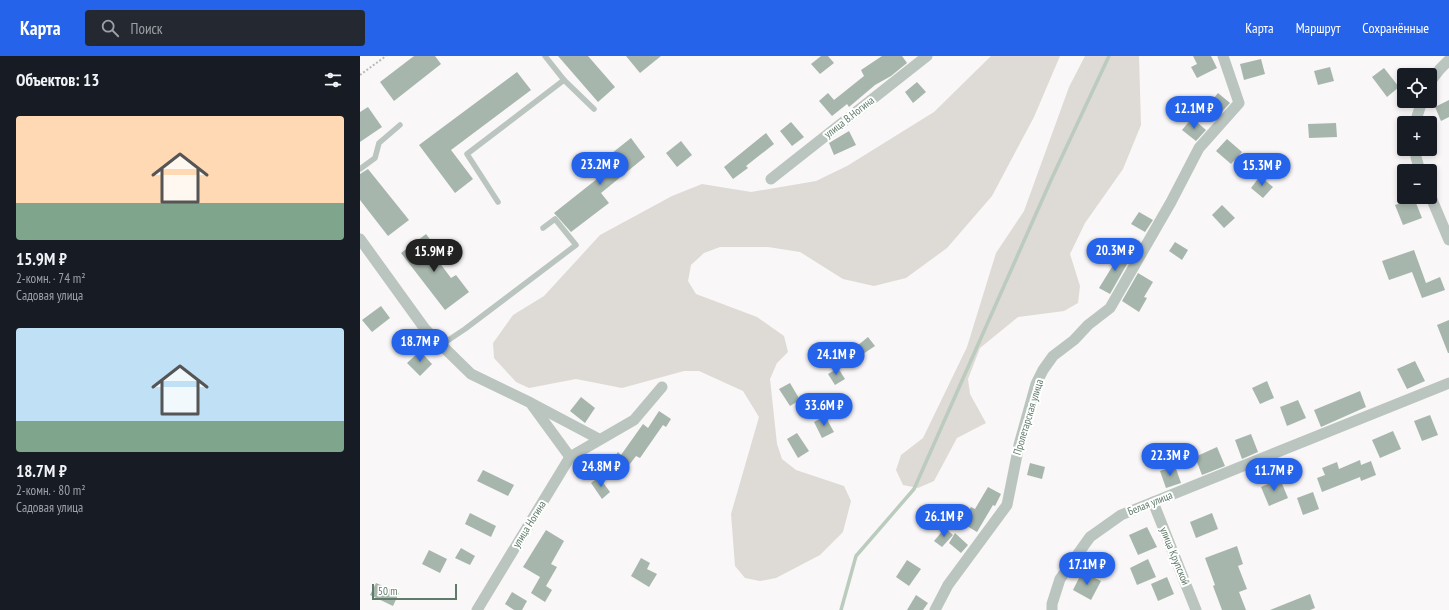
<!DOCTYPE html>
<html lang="ru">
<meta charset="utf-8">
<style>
:root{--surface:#171b24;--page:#242831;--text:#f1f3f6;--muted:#9ea1a6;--accent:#2563eb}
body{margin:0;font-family:"PT Sans Narrow",sans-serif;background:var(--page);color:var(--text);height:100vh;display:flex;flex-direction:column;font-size:15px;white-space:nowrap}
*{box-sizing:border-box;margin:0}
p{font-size:13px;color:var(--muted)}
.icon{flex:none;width:22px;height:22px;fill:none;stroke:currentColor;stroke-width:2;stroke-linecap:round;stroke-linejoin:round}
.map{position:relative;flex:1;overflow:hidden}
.side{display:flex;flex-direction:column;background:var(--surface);width:360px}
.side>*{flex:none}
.controls{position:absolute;left:1037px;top:12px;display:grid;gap:8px}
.controls a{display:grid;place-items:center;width:40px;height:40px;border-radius:4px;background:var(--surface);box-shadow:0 2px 6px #0003;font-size:20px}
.scale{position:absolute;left:12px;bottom:10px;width:85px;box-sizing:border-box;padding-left:4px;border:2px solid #5f7b6a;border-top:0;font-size:11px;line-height:14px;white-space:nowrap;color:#5f7b6a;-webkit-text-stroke:3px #fff;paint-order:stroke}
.price{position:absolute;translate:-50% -34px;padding:0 9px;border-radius:14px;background:var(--accent);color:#fff;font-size:13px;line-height:26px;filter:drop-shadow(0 1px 2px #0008)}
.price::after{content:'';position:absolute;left:50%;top:24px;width:12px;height:9px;margin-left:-6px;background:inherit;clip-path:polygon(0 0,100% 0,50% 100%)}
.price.selected{background:#222;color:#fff}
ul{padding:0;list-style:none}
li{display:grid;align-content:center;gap:8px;height:212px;padding:0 16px}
li span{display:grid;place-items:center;height:124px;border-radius:4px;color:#555}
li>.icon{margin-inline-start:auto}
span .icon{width:72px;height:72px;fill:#fffc;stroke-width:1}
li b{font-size:17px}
h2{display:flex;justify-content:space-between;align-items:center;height:48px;padding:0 16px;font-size:17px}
header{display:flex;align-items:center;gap:24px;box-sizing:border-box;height:56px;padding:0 20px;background:var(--accent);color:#fff}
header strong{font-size:19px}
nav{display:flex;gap:22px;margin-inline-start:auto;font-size:14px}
.search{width:280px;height:36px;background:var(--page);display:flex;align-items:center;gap:10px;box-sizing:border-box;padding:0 14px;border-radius:4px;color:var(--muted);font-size:15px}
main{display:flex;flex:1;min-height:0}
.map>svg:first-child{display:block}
.green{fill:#dedad6}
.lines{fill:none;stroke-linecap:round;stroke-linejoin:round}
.stream{stroke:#bbcbbe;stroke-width:3.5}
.building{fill:#a7b6ac}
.path{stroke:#b4bcb7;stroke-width:2;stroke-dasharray:2 2;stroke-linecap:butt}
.lane{stroke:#bbc5bf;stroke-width:5.5}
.street{stroke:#bbc5bf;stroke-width:11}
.labels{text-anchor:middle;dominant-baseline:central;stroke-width:4;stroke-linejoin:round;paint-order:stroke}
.street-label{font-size:11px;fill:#5f7b6a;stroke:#fff}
</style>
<header>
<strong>Карта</strong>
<div class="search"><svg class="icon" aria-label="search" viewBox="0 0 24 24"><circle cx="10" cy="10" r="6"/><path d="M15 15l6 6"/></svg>Поиск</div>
<nav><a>Карта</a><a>Маршрут</a><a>Сохранённые</a></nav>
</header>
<main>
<section class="side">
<h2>Объектов: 13<svg class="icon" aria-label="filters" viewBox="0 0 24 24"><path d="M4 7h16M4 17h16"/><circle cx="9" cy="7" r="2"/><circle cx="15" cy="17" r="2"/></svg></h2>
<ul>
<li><span style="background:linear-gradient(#ffd9b3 70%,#7fa58c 0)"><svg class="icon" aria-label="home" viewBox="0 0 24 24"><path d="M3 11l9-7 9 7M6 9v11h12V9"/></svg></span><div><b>15.9M ₽</b><p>2-комн. · 74 m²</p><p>Садовая улица</p></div></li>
<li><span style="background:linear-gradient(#bfe0f5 75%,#7fa58c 0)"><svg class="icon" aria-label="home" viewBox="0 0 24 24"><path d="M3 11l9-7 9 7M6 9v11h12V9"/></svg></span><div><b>18.7M ₽</b><p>2-комн. · 80 m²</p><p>Садовая улица</p></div></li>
</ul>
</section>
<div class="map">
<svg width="1089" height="554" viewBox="0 0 1089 554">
<rect width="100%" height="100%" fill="#f9f7f7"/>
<g class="green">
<polygon points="631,0 700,0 674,61 632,140 587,192 546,222 514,230 483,223 440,196 408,191 360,191 344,197 331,209 328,225 336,238 397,261 424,280 428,296 417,307 410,323 417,388 422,403 436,414 484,430 491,445 483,476 460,499 416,522 400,525 385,522 375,510 371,458 399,361 383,335 339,315 324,315 262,332 216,323 169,332 156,326 134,302 133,287 153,259 184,240 240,179 312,140 342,128 391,136 456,125 487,110 574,56"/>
<polygon points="725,0 779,0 781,69 763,113 725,167 710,198 720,230 718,247 704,255 658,261 620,292 608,323 610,338 626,367 597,382 574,425 558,432 543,429 536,414 541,399 563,382 607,291 636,197 664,155 709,31"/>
</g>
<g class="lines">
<polyline class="stream" points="481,554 496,500 554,433 691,124 749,0"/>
</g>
<g class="building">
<polygon points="54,0 75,0 81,8 34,45 20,26"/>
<polygon points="198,0 228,0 255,31 238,46"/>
<polygon points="266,0 301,0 280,17"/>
<polygon points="461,0 468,0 474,7 460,18 451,8"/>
<polygon points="522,0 542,0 547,7 531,20 515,29 489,51 487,48 472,60 459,45 468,37 474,44 504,20 501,14"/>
<polygon points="833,0 851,0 857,12 837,22 831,11 837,8"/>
<polygon points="901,3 905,18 884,24 880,8"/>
<polygon points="970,11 974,25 958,29 954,15"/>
<polygon points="1024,12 1039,31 1027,41 1012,21"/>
<polygon points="157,16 171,34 91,94 113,123 95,137 59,89"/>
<polygon points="557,26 566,36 553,47 545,36"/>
<polygon points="858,37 870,47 859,59 848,49"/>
<polygon points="1089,44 1089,61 1081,65 1075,51"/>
<polygon points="8,51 22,71 0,86 0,56"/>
<polygon points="832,62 846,74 836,85 822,74"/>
<polygon points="431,66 444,81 432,90 420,75"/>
<polygon points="976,67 977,81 949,82 948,68"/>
<polygon points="489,75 496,89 474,99 469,87"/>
<polygon points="406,77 414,88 386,110 388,112 373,123 364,111"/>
<polygon points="271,82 285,101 241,137 249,147 211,176 194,157 242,119 235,109 246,100 247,101"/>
<polygon points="867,83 882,96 871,108 856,95"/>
<polygon points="321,85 332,99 317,111 306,97"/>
<polygon points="8,113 49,164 28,180 0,144 0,118"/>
<polygon points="900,120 913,131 903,142 891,132"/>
<polygon points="1054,142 1062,162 1043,169 1035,149"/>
<polygon points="862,149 875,162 864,172 852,159"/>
<polygon points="779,156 793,164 785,176 771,168"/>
<polygon points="66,178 78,194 73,198 91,222 96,219 109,236 85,254 41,197"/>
<polygon points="815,186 828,194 822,204 809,195"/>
<polygon points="759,194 771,201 750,238 739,232 755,206 753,205"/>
<polygon points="1054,194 1066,227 1080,221 1085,234 1062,242 1052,216 1029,224 1022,205"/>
<polygon points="778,217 793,226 784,241 787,242 779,256 762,245"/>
<polygon points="21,250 30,262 12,276 2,264"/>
<polygon points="1089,264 1089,297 1088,297 1077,269"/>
<polygon points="508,281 515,290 503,298 497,290"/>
<polygon points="60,295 72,308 60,320 47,307"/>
<polygon points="1055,305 1065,325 1047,333 1037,313"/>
<polygon points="478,312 485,323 475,329 468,318"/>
<polygon points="907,325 914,342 900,348 892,332"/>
<polygon points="430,327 440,344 430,350 419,333"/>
<polygon points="1000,335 1006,351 961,371 954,354"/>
<polygon points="221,341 235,352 225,367 210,355"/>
<polygon points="938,344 946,362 927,370 920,351"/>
<polygon points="299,355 311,363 306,371 303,369 280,402 276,400 263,417 250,407 258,396 261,399 283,368 288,372"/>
<polygon points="1070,359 1078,379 1062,385 1054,365"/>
<polygon points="465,360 474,376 462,382 454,366"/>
<polygon points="1033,375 1041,393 1020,402 1012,384"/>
<polygon points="437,377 449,395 438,402 427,383"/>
<polygon points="891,378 898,396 882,403 875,384"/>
<polygon points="857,391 865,410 842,419 835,401"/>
<polygon points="1000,404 1001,409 1011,405 1016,419 1001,425 1000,421 962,436 957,422 965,419 962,412 977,406 979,413"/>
<polygon points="670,407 685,411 682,423 667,419"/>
<polygon points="815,410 821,427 806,432 800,415"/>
<polygon points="123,414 154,429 148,440 117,425"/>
<polygon points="239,421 250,436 242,443 231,427"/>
<polygon points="920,423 928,442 909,450 901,431"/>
<polygon points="628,431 641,438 635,450 633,449 617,476 602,467 611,451 615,453"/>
<polygon points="953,436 959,453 943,459 937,442"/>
<polygon points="110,457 136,470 131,481 105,468"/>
<polygon points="852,457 858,473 836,482 830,466"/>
<polygon points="787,471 797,491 778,499 769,479"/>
<polygon points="585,472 593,479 582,491 574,485"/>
<polygon points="186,474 204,485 191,508 197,511 186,530 192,534 185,546 171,537 180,521 163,511"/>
<polygon points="595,477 608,489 601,497 589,487"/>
<polygon points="877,490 883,508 878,510 887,533 879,536 886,554 862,554 853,530 855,529 845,502"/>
<polygon points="101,492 115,500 110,509 95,502"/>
<polygon points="69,494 87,503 80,517 62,508"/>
<polygon points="281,502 290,507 287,513 297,518 289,531 271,520"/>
<polygon points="788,503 796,521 777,529 770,512"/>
<polygon points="547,504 561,513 549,530 536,521"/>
<polygon points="722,516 741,525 731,544 713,534"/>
<polygon points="807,521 814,538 798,545 791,528"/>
<polygon points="16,527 39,537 33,550 10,539"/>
<polygon points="152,536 167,545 162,554 154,554 145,548"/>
<polygon points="950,538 955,552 950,554 910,554"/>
<polygon points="556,539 568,547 563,554 547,554"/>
</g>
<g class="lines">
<polyline class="path" points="0,19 26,0"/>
<g class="lane">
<polyline points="204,24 234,53"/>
<polyline points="0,113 15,102 19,87 40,69"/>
<polyline points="138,146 107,98 204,24 185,0"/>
<polyline points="81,289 105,273 216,189 195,163 183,172"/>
</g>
<g class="street">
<polyline points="1070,26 1080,13 1089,4"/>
<polyline points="1055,67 1062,45"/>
<polyline points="1056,93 1056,101 1060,115"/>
<polyline points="411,123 567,0"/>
<polyline points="1070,139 1089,184"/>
<polyline points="0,183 65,273 111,318 171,347 239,383"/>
<polyline points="172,349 210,401"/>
<polyline points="793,446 836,554"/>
<polyline points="117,554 210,401 274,364 302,331"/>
<polyline points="575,554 588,529 647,449 659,389 676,328 683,314 693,300 714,284 728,269 750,252 811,146 839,92 879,47 863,0"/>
<polyline points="692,554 692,548 700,523 730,481 761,459 1089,327"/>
</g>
</g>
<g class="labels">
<g class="street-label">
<text transform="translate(489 61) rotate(-38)">улица В.Ногина</text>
<text transform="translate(668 361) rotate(-73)">Пролетарская улица</text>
<text transform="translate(790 447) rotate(-22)">Белая улица</text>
<text transform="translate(169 468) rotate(-58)">улица Ногина</text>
<text transform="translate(815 500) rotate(68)">улица Крупской</text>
</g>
</g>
</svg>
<div class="controls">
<a><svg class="icon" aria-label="locate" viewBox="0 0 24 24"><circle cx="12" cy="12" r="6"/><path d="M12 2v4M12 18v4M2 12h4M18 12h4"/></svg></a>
<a>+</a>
<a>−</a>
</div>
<div class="scale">50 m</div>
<b class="price" style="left:834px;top:74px">12.1M ₽</b>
<b class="price" style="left:240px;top:130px">23.2M ₽</b>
<b class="price" style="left:902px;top:131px">15.3M ₽</b>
<b class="price" style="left:755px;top:216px">20.3M ₽</b>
<b class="price selected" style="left:74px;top:217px">15.9M ₽</b>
<b class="price" style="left:60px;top:307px">18.7M ₽</b>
<b class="price" style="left:476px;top:320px">24.1M ₽</b>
<b class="price" style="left:464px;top:371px">33.6M ₽</b>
<b class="price" style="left:810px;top:421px">22.3M ₽</b>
<b class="price" style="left:241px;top:432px">24.8M ₽</b>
<b class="price" style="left:914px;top:436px">11.7M ₽</b>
<b class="price" style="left:584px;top:482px">26.1M ₽</b>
<b class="price" style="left:727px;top:530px">17.1M ₽</b>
</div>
</main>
